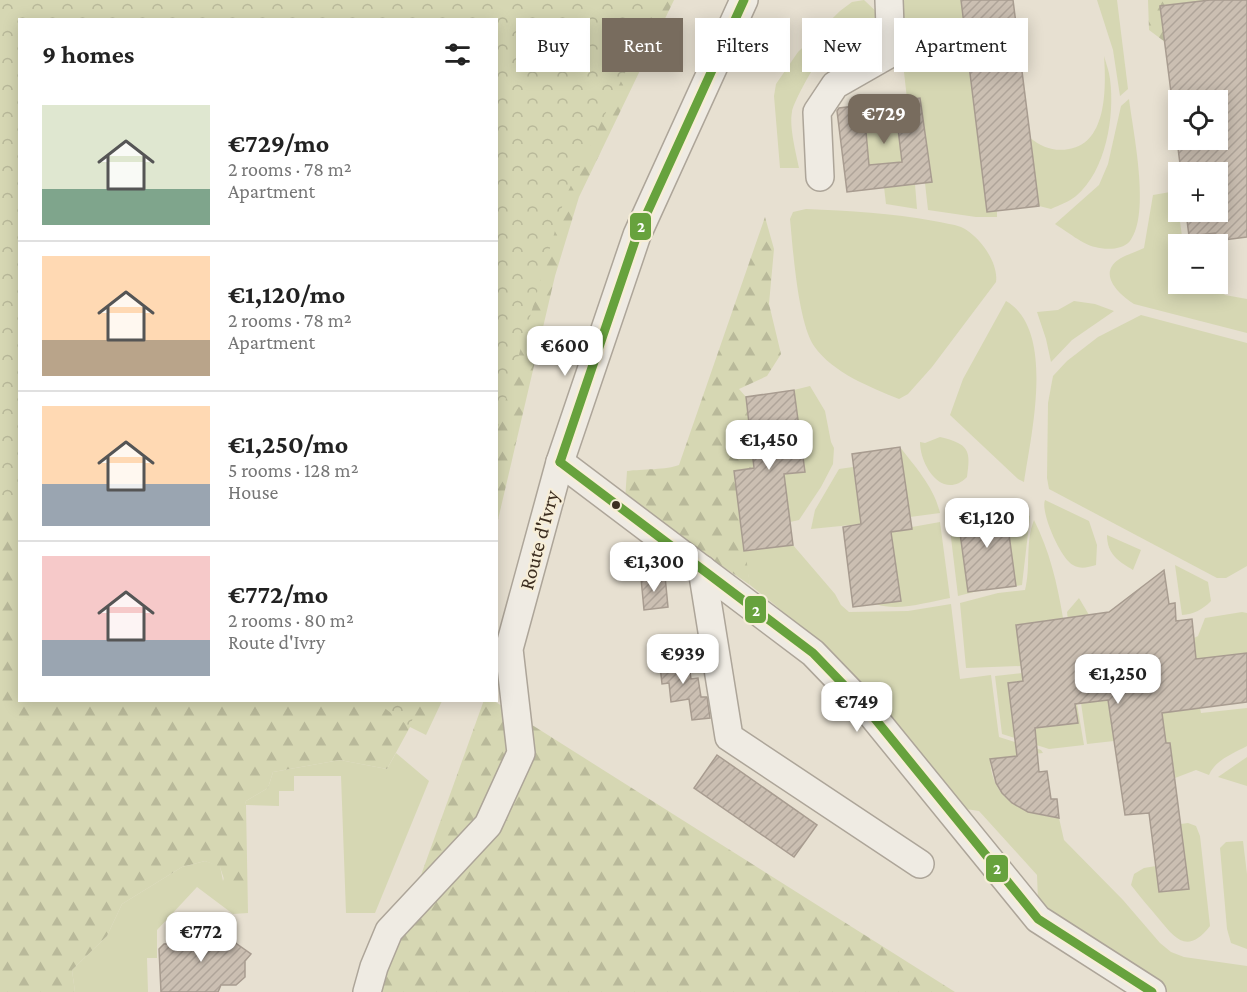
<!DOCTYPE html>
<meta charset="utf-8">
<style>
:root{--surface:#fff;--page:#f2f2f2;--text:#222;--muted:#767676;--line:#e0e0e0;--accent:#786c5e}
body{margin:0;font-family:"Crimson Pro",serif;background:var(--page);color:var(--text);height:100vh;display:flex;flex-direction:column;font-size:22px;white-space:nowrap}
*{box-sizing:border-box;margin:0}
p{font-size:20px;color:var(--muted)}
.icon{flex:none;width:33px;height:33px;fill:none;stroke:currentColor;stroke-width:2;stroke-linecap:round;stroke-linejoin:round}
.map{position:relative;flex:1;overflow:hidden}
.drawer{position:absolute;left:18px;top:18px;width:480px;height:684px;display:flex;flex-direction:column;background:var(--surface);border-radius:0px;box-shadow:0 3px 15px #0003}
.drawer>*{flex:none}
.guide{position:absolute;left:516px;top:18px;width:570px;height:54px;display:flex;gap:12px}
.controls{position:absolute;left:1168px;top:90px;display:grid;gap:12px}
.controls a{display:grid;place-items:center;width:60px;height:60px;border-radius:0px;background:var(--surface);box-shadow:0 3px 15px #0003;font-size:30px}
.price{position:absolute;translate:-50% -51px;padding:0 14px;border-radius:12px;background:#fff;color:#222;font-size:20px;line-height:39px;filter:drop-shadow(0 2px 3px #0008)}
.price::after{content:'';position:absolute;left:50%;top:36px;width:18px;height:14px;margin-left:-9px;background:inherit;clip-path:polygon(0 0,100% 0,50% 100%)}
.price.active{background:var(--accent);color:#fff}
ul{padding:0;list-style:none}
li{display:flex;align-items:center;gap:18px;height:150px;padding:0 24px}
li+li{border-top:2px solid var(--line)}
li span{display:grid;place-items:center;flex:none;width:168px;height:120px;border-radius:0px;color:#555}
li>.icon{margin-inline-start:auto}
span .icon{width:72px;height:72px;fill:#fffc;stroke-width:1}
li b{font-size:26px}
h2{display:flex;justify-content:space-between;align-items:center;height:72px;padding:0 24px;font-size:26px}
.tag{padding:0 21px;border-radius:0px;background:var(--surface);box-shadow:0 3px 15px #0003;font-size:21px;line-height:54px}
.tag.active{background:var(--accent);color:#fff}
.map>svg:first-child{display:block}
.grass{fill:#d6d7b3}
.forest{fill:url(#forest-firs)}
.park{fill:url(#park-crowns)}
.building{fill:url(#building-hatch);stroke:#a89c90;stroke-width:1.5;fill-rule:evenodd}
.lines{fill:none;stroke-linecap:round;stroke-linejoin:round}
.minor-casing{stroke:#ada599;stroke-width:30}
.minor{stroke:#efebe3;stroke-width:27}
.bus-1-casing{stroke:#f7eed8;stroke-width:14}
.bus-1{stroke:#67a23d;stroke-width:9}
.bus-dot{fill:#3d2e20;stroke:#f7eed8;stroke-width:2}
.labels{text-anchor:middle;dominant-baseline:central;stroke-width:4.5;stroke-linejoin:round;paint-order:stroke}
.street-label{font-size:21px;fill:#3d2e20;stroke:#f7eed8}
.line-badge{stroke:#f7eed8;stroke-width:2}
.badge-label{font-size:16px;text-anchor:middle;font-weight:bold;fill:#fff}
</style>
<div class="map">
<svg width="1247" height="992" viewBox="0 0 1247 992">
<defs>
<pattern id="forest-firs" width="22" height="20" patternUnits="userSpaceOnUse" patternTransform="scale(1.5)"><rect width="22" height="20" fill="#d6d7b3"/><path d="M5 1l3.5 6h-7zM16 11l3.5 6h-7z" fill="#b9b99a"/></pattern>
<pattern id="park-crowns" width="20" height="18" patternUnits="userSpaceOnUse" patternTransform="scale(1.5)"><rect width="20" height="18" fill="#d6d7b3"/><path d="M2 6a3 3 0 1 1 6 0M12 15a3 3 0 1 1 6 0" fill="none" stroke="#b9b99a"/></pattern>
<pattern id="building-hatch" width="6" height="6" patternUnits="userSpaceOnUse" patternTransform="scale(1.5)"><rect width="6" height="6" fill="#cbbfb2"/><path d="M-1 1l2-2M0 6l6-6M5 7l2-2" fill="none" stroke="#afa499"/></pattern>
</defs>
<rect width="100%" height="100%" fill="#e7e0d1"/>
<g class="grass">
<path d="M 864,0 L 883,18 L 886,35 C 875,29 860,21 847,26 C 833,32 795,96 792,112 C 789,126 796,153 799,168 L 780,168 L 774,96 L 776,84 L 798,52 L 840,11 L 852,2 Z"/>
<polygon points="896,0 961,0 987,212 997,211 997,217 976,217 928,210 925,183 932,181 920,98 907,99"/>
<polygon points="1097,0 1117,0 1128,89 1120,96 1113,50"/>
<path d="M 1104,56 C 1106,63 1109,71 1110,79 C 1115,116 1106,171 1076,196 C 1069,202 1059,205 1051,209 L 1039,206 L 1030,138 C 1042,147 1054,152 1069,149 C 1108,143 1106,85 1104,56 Z"/>
<path d="M 1129,99 C 1133,132 1151,214 1130,241 C 1123,250 1106,250 1095,247 C 1084,245 1066,231 1055,224 L 1099,185 L 1108,164 L 1121,106 Z"/>
<polygon points="898,129 902,162 869,165 866,132"/>
<polygon points="915,184 917,209 886,204 884,187"/>
<path d="M 1176,191 L 1183,244 L 1179,244 L 1179,284 L 1215,284 L 1225,295 L 1247,299 L 1247,333 L 1134,304 C 1121,296 1097,275 1118,260 C 1125,255 1136,252 1144,248 L 1153,195 Z"/>
<path d="M 806,209 C 849,211 892,213 934,221 C 943,223 953,224 961,227 C 979,235 999,263 996,282 L 932,367 L 908,394 L 899,399 C 870,387 833,373 814,346 C 798,322 793,250 790,219 L 793,212 Z"/>
<path d="M 1006,301 C 1056,330 1031,434 1024,482 L 1018,479 L 950,415 L 963,379 Z"/>
<polygon points="1074,301 1095,304 1114,311 1072,340 1051,362 1046,339 1037,312 1058,310"/>
<polygon points="1141,315 1247,343 1247,566 1226,578 1217,578 1049,489 1047,478 1048,403 1053,376 1067,361 1098,337"/>
<polygon points="810,386 825,411 831,442 834,448 833,464 821,487 799,520 790,522 784,474 805,472 794,390"/>
<path d="M 940,437 C 969,444 971,450 967,477 C 943,501 920,466 920,442 L 925,443 Z"/>
<path d="M 900,447 C 916,468 934,487 940,513 L 910,517 Z"/>
<polygon points="853,467 861,524 811,529 815,510 839,469"/>
<path d="M 1045,500 L 1089,521 L 1097,545 L 1096,565 C 1088,567 1081,570 1073,565 C 1061,559 1040,512 1045,500 Z"/>
<polygon points="1005,505 1017,506 1030,516 1022,585 1016,586"/>
<polygon points="959,520 968,592 982,590 958,596 949,521"/>
<path d="M 1034,520 C 1050,552 1057,583 1063,618 L 1016,625 L 1021,666 L 966,668 L 960,603 L 998,593 L 1025,590 C 1031,567 1025,542 1034,520 Z"/>
<path d="M 940,522 L 950,598 C 927,602 898,612 876,604 L 901,601 L 891,532 L 912,529 L 912,527 Z"/>
<path d="M 1107,535 L 1141,550 L 1133,570 C 1118,561 1107,554 1107,535 Z"/>
<path d="M 793,545 L 835,594 L 841,605 L 849,612 L 908,611 L 951,604 L 960,679 L 991,675 L 999,737 L 1041,750 L 1043,753 L 990,759 C 992,801 1023,814 1059,818 L 1064,840 L 1123,900 L 1160,943 L 1171,952 L 1184,957 L 1247,966 L 1247,992 L 1164,992 L 1146,983 L 1038,900 L 1037,875 L 979,811 L 959,808 L 845,668 L 775,605 L 750,585 L 744,551 Z"/>
<path d="M 1175,565 L 1208,582 L 1211,601 C 1202,610 1194,614 1182,615 Z"/>
<polygon points="1079,598 1089,615 1092,645 1071,647 1067,612"/>
<polygon points="1242,612 1247,613 1247,653 1196,659 1194,638 1198,636 1205,618"/>
<polygon points="1022,673 1023,681 1008,683 1014,731 1077,723 1075,704 1077,704 1084,745 1049,749 1002,734 995,676"/>
<polygon points="1108,700 1114,741 1087,744 1081,703"/>
<path d="M 1200,708 L 1201,713 L 1247,708 L 1247,746 C 1234,753 1215,760 1209,775 L 1196,770 L 1175,778 L 1170,743 L 1166,743 L 1162,713 Z"/>
<polygon points="396,753 429,781 375,913 346,913 341,776 294,776 294,791 279,791 279,806 246,805 248,913 233,914 197,887 157,930 157,958 147,958 148,992 75,992 72,970 107,936 122,904 182,867 205,861 220,866 223,881 246,801 268,788 273,772 340,760 387,769"/>
<polygon points="1247,757 1247,786 1218,777"/>
<path d="M 1188,823 L 1196,826 L 1200,836 L 1210,926 C 1188,954 1176,940 1159,919 C 1150,908 1140,897 1131,885 L 1134,874 L 1144,868 L 1156,866 L 1159,892 L 1189,889 L 1181,824 Z"/>
<polygon points="1243,841 1247,874 1247,949 1231,943 1227,929 1220,848 1226,842"/>
</g>
<g class="forest">
<polygon points="392,0 674,0 579,197 555,276 497,524 496,20"/>
<polygon points="1148,0 1210,0 1161,6 1165,42 1149,30"/>
<path d="M 765,217 L 774,249 L 769,304 L 781,354 L 767,376 L 739,389 L 746,397 L 754,468 L 734,471 L 750,585 L 625,500 L 627,471 C 642,469 667,470 679,465 Z"/>
<polygon points="19,237 20,700 442,701 426,735 410,727 387,769 340,760 273,772 268,788 246,801 244,810 244,882 238,889 229,894 220,867 205,861 182,867 122,904 107,936 72,970 75,992 0,992 0,268"/>
<polygon points="484,700 494,701 955,992 379,992"/>
</g>
<g class="park">
<polygon points="0,0 660,0 564,200 497,430 496,20 20,20 20,501 0,506"/>
<polygon points="375,701 418,701 410,727"/>
</g>
<g class="building">
<polygon points="961,0 1013,0 1039,206 987,212"/>
<polygon points="1210,0 1247,0 1247,237 1216,241 1215,233 1189,236 1186,212 1218,212 1218,172 1181,172 1177,140 1218,140 1218,100 1172,100 1160,6"/>
<path d="M 920,98 L 932,182 L 847,192 L 837,111 L 839,108 ZM 898,129 L 902,162 L 869,165 L 866,132 Z"/>
<polygon points="794,390 805,472 784,474 793,545 744,551 734,471 754,468 746,397"/>
<polygon points="900,447 912,529 891,532 901,601 853,607 843,527 861,524 852,454"/>
<polygon points="1005,505 1016,586 968,592 957,511"/>
<polygon points="1164,570 1169,604 1175,603 1176,621 1192,619 1196,659 1247,653 1247,702 1162,713 1166,743 1170,743 1189,889 1159,892 1149,813 1125,815 1108,700 1075,704 1078,723 1035,728 1039,772 1047,771 1051,799 1057,799 1059,818 1028,812 1012,803 1002,793 996,783 990,759 1017,756 1008,683 1023,681 1016,625 1109,612"/>
<polygon points="665,576 668,607 644,610 641,578"/>
<polygon points="682,653 684,666 689,665 691,679 698,678 701,697 707,697 710,718 692,720 689,699 671,702 669,683 662,684 659,656"/>
<polygon points="717,755 817,825 794,857 694,788"/>
<polygon points="222,931 223,942 234,942 251,954 245,961 245,977 236,985 221,985 218,992 161,992 159,949 164,944 179,943 179,933"/>
</g>
<g class="lines">
<g class="minor-casing">
<g id="minor">
<polyline points="820,177 817,112 835,85 891,53 889,0"/>
<polyline points="560,462 813,653 867,709 1038,919 1152,992"/>
<polyline points="702,569 729,737 920,864"/>
<polyline points="367,992 374,967 389,931 488,825 521,753 509,649 560,462 637,235 744,0"/>
</g>
</g>
<use href="#minor" class="minor"/>
<g class="bus-1-casing">
<g id="bus-1">
<polyline points="560,462 813,653 867,709 1038,919 1152,992"/>
<polyline points="560,462 637,235 744,0"/>
</g>
</g>
<use href="#bus-1" class="bus-1"/>
</g>
<circle class="bus-dot" cx="616" cy="505" r="5"/>
<g class="labels">
<g class="street-label">
<text transform="translate(539 540) rotate(-75)">Route d'Ivry</text>
</g>
</g>
<g class="line-badge">
<rect x="629" y="212" width="23" height="29" rx="6" fill="#67a23d"/>
<rect x="744" y="595" width="23" height="29" rx="6" fill="#67a23d"/>
<rect x="985" y="854" width="24" height="29" rx="6" fill="#67a23d"/>
</g>
<g class="badge-label">
<text x="641" y="232">2</text>
<text x="756" y="616">2</text>
<text x="997" y="874">2</text>
</g>
</svg>
<div class="controls">
<a><svg class="icon" aria-label="locate" viewBox="0 0 24 24"><circle cx="12" cy="12" r="6"/><path d="M12 2v4M12 18v4M2 12h4M18 12h4"/></svg></a>
<a>+</a>
<a>−</a>
</div>
<b class="price active" style="left:884px;top:145px">€729</b>
<b class="price" style="left:565px;top:377px">€600</b>
<b class="price" style="left:769px;top:471px">€1,450</b>
<b class="price" style="left:987px;top:549px">€1,120</b>
<b class="price" style="left:654px;top:593px">€1,300</b>
<b class="price" style="left:683px;top:685px">€939</b>
<b class="price" style="left:1118px;top:705px">€1,250</b>
<b class="price" style="left:857px;top:733px">€749</b>
<b class="price" style="left:201px;top:963px">€772</b>
<div class="guide">
<a class="tag">Buy</a>
<a class="tag active">Rent</a>
<a class="tag">Filters</a>
<a class="tag">New</a>
<a class="tag">Apartment</a>
</div>
<section class="drawer">
<h2>9 homes<svg class="icon" aria-label="filters" viewBox="0 0 24 24"><path d="M4 7h16M4 17h16"/><circle cx="9" cy="7" r="2"/><circle cx="15" cy="17" r="2"/></svg></h2>
<ul>
<li><span style="background:linear-gradient(#dfe7d0 70%,#7fa58c 0)"><svg class="icon" aria-label="home" viewBox="0 0 24 24"><path d="M3 11l9-7 9 7M6 9v11h12V9"/></svg></span><div><b>€729/mo</b><p>2 rooms · 78 m²</p><p>Apartment</p></div></li>
<li><span style="background:linear-gradient(#ffd9b3 70%,#b9a48a 0)"><svg class="icon" aria-label="home" viewBox="0 0 24 24"><path d="M3 11l9-7 9 7M6 9v11h12V9"/></svg></span><div><b>€1,120/mo</b><p>2 rooms · 78 m²</p><p>Apartment</p></div></li>
<li><span style="background:linear-gradient(#ffd9b3 65%,#9aa5b1 0)"><svg class="icon" aria-label="home" viewBox="0 0 24 24"><path d="M3 11l9-7 9 7M6 9v11h12V9"/></svg></span><div><b>€1,250/mo</b><p>5 rooms · 128 m²</p><p>House</p></div></li>
<li><span style="background:linear-gradient(#f6c9c9 70%,#9aa5b1 0)"><svg class="icon" aria-label="home" viewBox="0 0 24 24"><path d="M3 11l9-7 9 7M6 9v11h12V9"/></svg></span><div><b>€772/mo</b><p>2 rooms · 80 m²</p><p>Route d'Ivry</p></div></li>
</ul>
</section>
</div>
